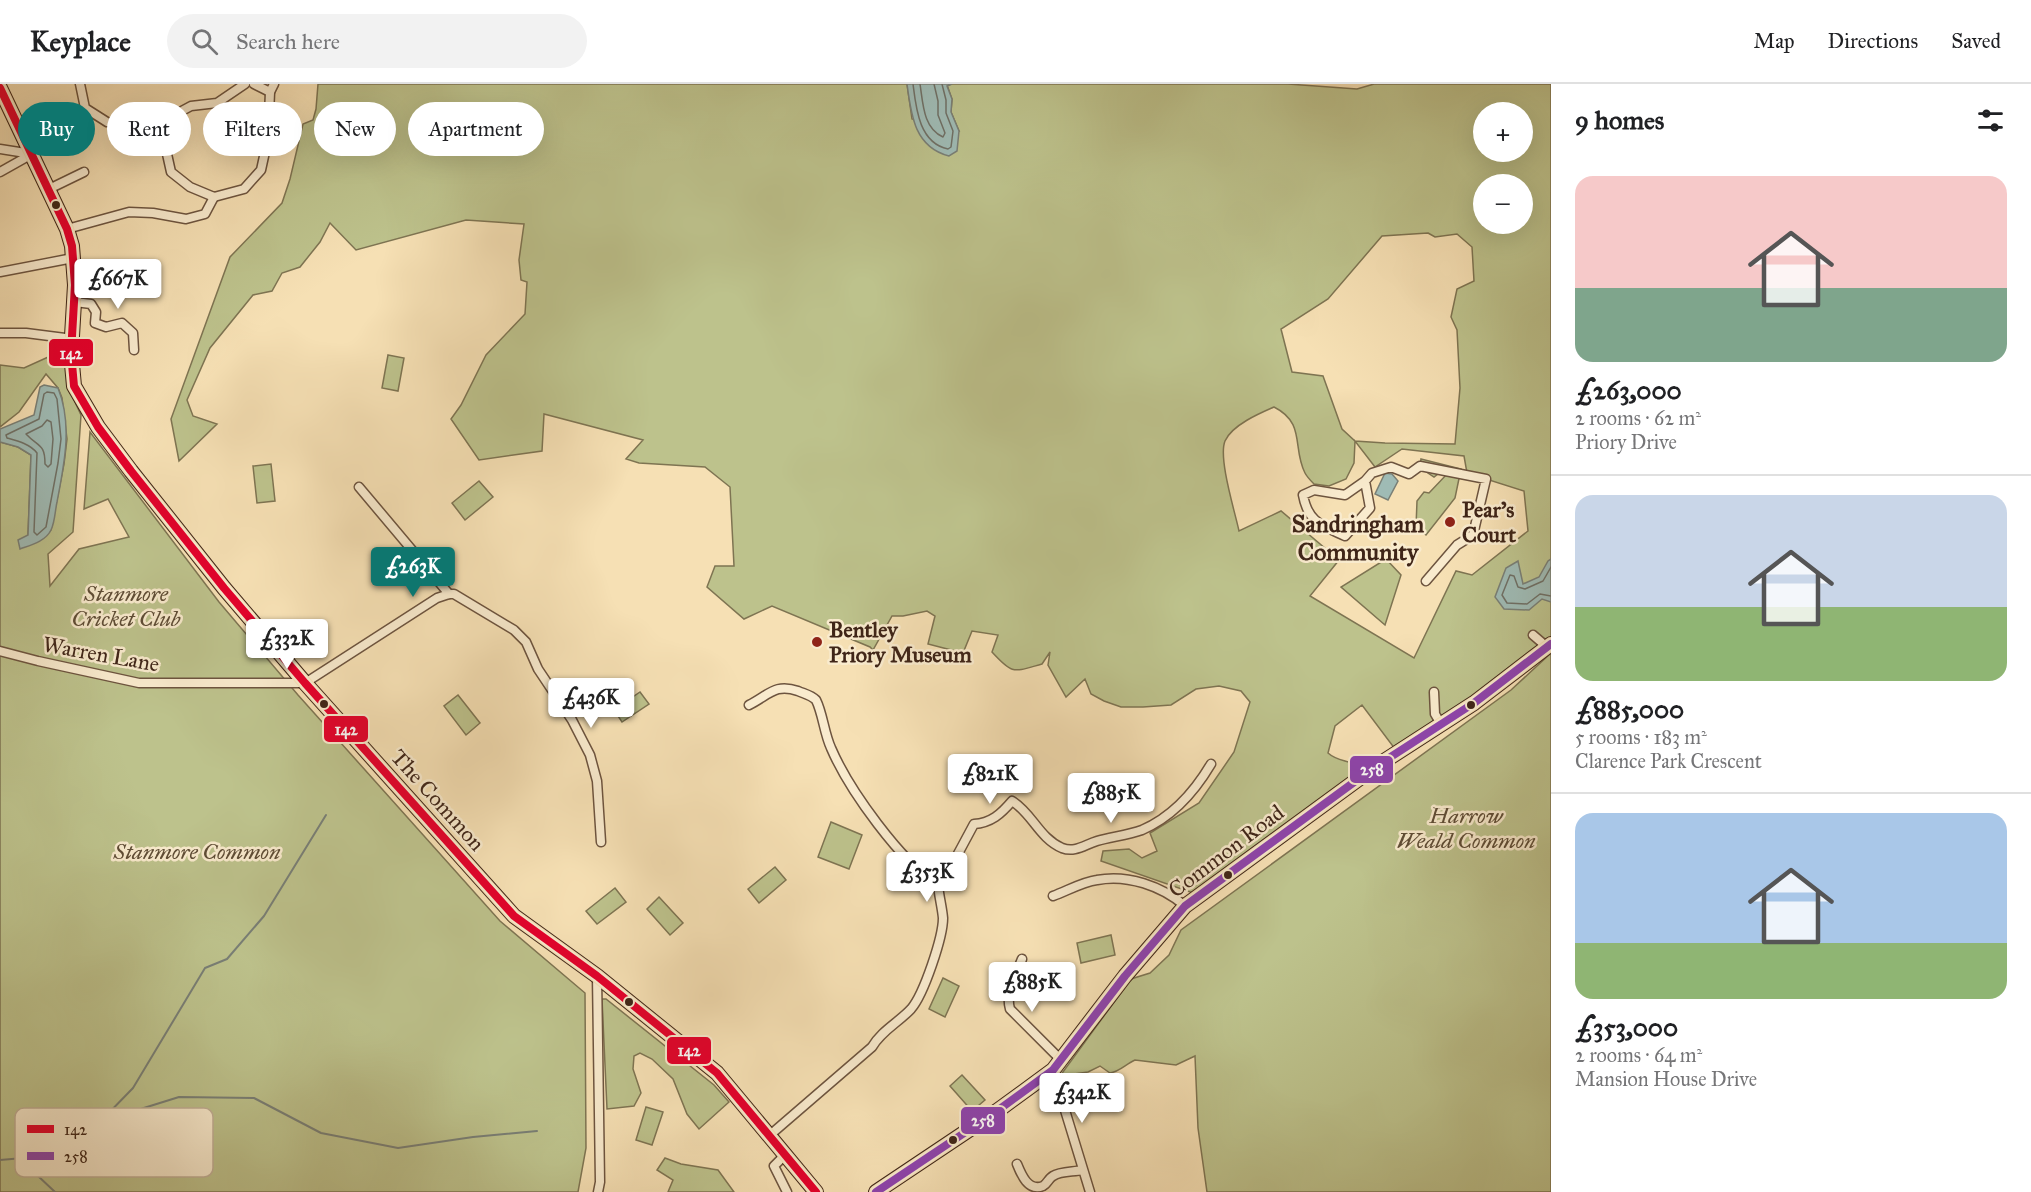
<!DOCTYPE html>
<meta charset="utf-8">
<style>
:root{--surface:#fff;--page:#f2f2f2;--text:#202124;--muted:#757577;--line:#e0e0e0;--accent:#0f766e}
body{margin:0;font-family:"IM FELL Great Primer",serif;background:var(--page);color:var(--text);height:100vh;display:flex;flex-direction:column;font-size:22px;white-space:nowrap}
*{box-sizing:border-box;margin:0}
p{font-size:20px;color:var(--muted)}
.icon{flex:none;width:33px;height:33px;fill:none;stroke:currentColor;stroke-width:2;stroke-linecap:round;stroke-linejoin:round}
.map{position:relative;flex:1;overflow:hidden}
.details{display:flex;flex-direction:column;background:var(--surface);width:480px}
.details>*{flex:none}
.banner{position:absolute;left:18px;top:18px;width:570px;height:54px;display:flex;gap:12px}
.tools{position:absolute;left:1473px;top:18px;display:grid;gap:12px}
.tools a{display:grid;place-items:center;width:60px;height:60px;border-radius:50%;background:var(--surface);box-shadow:0 6px 24px #0002;font-size:30px}
.price{position:absolute;translate:-50% -51px;padding:0 14px;border-radius:6px;background:#fff;color:#222;font-size:20px;line-height:39px;filter:drop-shadow(0 2px 3px #0008)}
.price::after{content:'';position:absolute;left:50%;top:36px;width:18px;height:14px;margin-left:-9px;background:inherit;clip-path:polygon(0 0,100% 0,50% 100%)}
.price.active{background:var(--accent);color:#fff}
ul{padding:0;list-style:none}
li{display:grid;align-content:center;gap:12px;height:318px;padding:0 24px}
li+li{border-top:2px solid var(--line)}
li span{display:grid;place-items:center;height:186px;border-radius:18px;color:#555}
li>.icon{margin-inline-start:auto}
span .icon{width:108px;height:108px;fill:#fffc;stroke-width:1}
li b{font-size:26px}
h2{display:flex;justify-content:space-between;align-items:center;height:72px;padding:0 24px;font-size:26px}
.tag{padding:0 21px;border-radius:27px;background:var(--surface);box-shadow:0 6px 24px #0002;font-size:21px;line-height:54px}
.tag.active{background:var(--accent);color:#fff}
header{display:flex;align-items:center;gap:36px;box-sizing:border-box;height:84px;padding:0 30px;background:var(--surface);border-bottom:2px solid var(--line)}
header strong{font-size:28px}
nav{display:flex;gap:33px;margin-inline-start:auto;font-size:21px}
.search{width:420px;height:54px;background:var(--page);display:flex;align-items:center;gap:15px;box-sizing:border-box;padding:0 21px;border-radius:33px;color:var(--muted);font-size:22px}
main{display:flex;flex:1;min-height:0}
.map>svg:first-child{display:block}
.green{fill:#bdc28c;stroke:#7e7452;stroke-width:1.5;fill-rule:evenodd}
.water{fill:#9fbbb5;stroke:#797f76;stroke-width:1.5}
.lines{fill:none;stroke-linecap:round;stroke-linejoin:round}
.shore{stroke:#6f7066;stroke-width:1.5}
.stream{stroke:#797f76;stroke-width:2}
.street-casing{stroke:#6d543f;stroke-width:11}
.primary-casing{stroke:#3f2518;stroke-width:16}
.street{stroke:#f9ebce;stroke-width:8}
.primary{stroke:#f6e0b4;stroke-width:14}
.bus-1-casing{stroke:#f9ebce;stroke-width:12}
.bus-2-casing{stroke:#f9ebce;stroke-width:12}
.bus-1{stroke:#e4002b;stroke-width:8}
.bus-2{stroke:#8e44ad;stroke-width:8}
.bus-dot{fill:#3f2518;stroke:#f9ebce;stroke-width:2}
.poi-dot{fill:#8f2418;stroke:#f9ebce;stroke-width:2}
.labels{text-anchor:middle;dominant-baseline:central;stroke-width:5;stroke-linejoin:round;paint-order:stroke}
.poi-label{font-size:22px;font-weight:bold;fill:#3f2518;stroke:#f9ebce;text-anchor:start}
.park-label{font-size:22px;font-style:italic;fill:#5e4c35;stroke:#f9ebce}
.street-label{font-size:22px;fill:#3f2518;stroke:#f9ebce}
.neighbourhood-label{font-size:24px;font-weight:bold;fill:#3f2518;stroke:#f9ebce}
.key{fill:#f9ebce;stroke:#c1b097;stroke-width:1.5}
.key-label{font-size:16px;fill:#3f2518}
.line-badge{stroke:#f9ebce;stroke-width:2}
.badge-label{font-size:16px;text-anchor:middle;font-weight:bold;fill:#fff}
</style>
<header>
<strong>Keyplace</strong>
<div class="search"><svg class="icon" aria-label="search" viewBox="0 0 24 24"><circle cx="10" cy="10" r="6"/><path d="M15 15l6 6"/></svg>Search here</div>
<nav><a>Map</a><a>Directions</a><a>Saved</a></nav>
</header>
<main>
<div class="map">
<svg width="1551" height="1108" viewBox="0 0 1551 1108">
<rect width="100%" height="100%" fill="#f6e0b4"/>
<filter id="stains"><feTurbulence type="fractalNoise" baseFrequency=".00333" numOctaves="4"/><feColorMatrix values="0 0 0 0 .2 0 0 0 0 .09 0 0 0 0 .02 0 0 0 .5 -.17"/></filter>
<radialGradient id="worn" r=".72"><stop offset=".6" stop-color="#630" stop-opacity="0"/><stop offset="1" stop-color="#630" stop-opacity=".3"/></radialGradient>
<g class="green">
<path d="M 318,0 L 907,0 L 912,35 L 959,47 L 951,28 L 952,15 L 947,1 L 952,0 L 1288,0 L 1357,5 L 1374,0 L 1551,0 L 1551,553 L 1514,587 L 1395,665 L 1362,621 L 1335,642 L 1328,669 C 1339,679 1351,675 1364,686 L 1193,809 L 1101,777 L 1103,767 L 1129,765 L 1142,774 L 1157,767 L 1150,749 L 1199,719 L 1234,668 L 1250,618 L 1241,607 L 1219,602 L 1196,605 L 1171,621 L 1143,623 L 1121,623 L 1104,617 L 1091,610 L 1085,595 L 1066,613 L 1048,581 L 1050,568 L 1042,580 C 1013,588 1013,591 992,568 L 998,551 L 972,547 L 963,569 L 928,560 L 935,532 L 927,527 L 903,532 L 892,532 L 873,566 L 870,563 L 772,522 L 744,535 L 707,503 L 715,482 L 734,482 L 730,403 L 705,383 L 639,379 L 626,375 L 643,356 L 544,330 L 542,367 L 479,376 L 451,335 L 461,321 L 486,271 L 525,230 L 527,198 L 521,196 L 519,176 L 524,140 L 466,136 L 356,166 L 330,139 L 320,158 L 300,183 L 282,189 L 272,207 L 253,211 L 210,264 L 187,316 L 193,332 L 217,340 L 179,377 L 171,335 L 230,173 L 282,119 L 290,95 L 303,40 L 313,36 L 316,25 ZM 1484,28 L 1522,28 L 1522,68 L 1484,68 ZM 1484,100 L 1522,100 L 1522,140 L 1484,140 ZM 1428,149 L 1435,153 L 1457,150 L 1472,163 L 1474,197 L 1457,205 L 1451,233 L 1457,246 L 1460,304 L 1455,360 L 1385,359 L 1355,357 L 1342,345 L 1323,292 L 1292,288 L 1281,245 L 1328,215 L 1382,152 ZM 1274,323 C 1306,339 1292,364 1305,389 C 1307,393 1311,397 1314,400 L 1329,402 L 1346,395 L 1354,379 L 1355,357 L 1375,383 L 1402,365 L 1464,372 L 1467,389 L 1524,407 L 1528,447 L 1472,491 L 1456,487 L 1414,574 L 1310,512 L 1339,476 L 1281,427 L 1239,447 C 1235,428 1218,374 1225,357 C 1232,341 1260,329 1274,323 Z"/>
<polygon points="66,265 68,303 81,331 73,448 48,470 50,502 79,465 129,453 108,415 84,425 90,348 219,518 298,611 500,837 585,909 586,1064 578,1108 0,1108 0,358 18,363 31,371 28,451 42,455 51,446 64,380 67,355 62,314 58,304 46,290 19,328 0,343 0,281 24,284"/>
<polygon points="388,271 404,274 398,307 382,304"/>
<polygon points="1421,375 1461,385 1455,414 1426,451 1416,443 1417,417 1424,408 1429,409 1448,389 1432,385 1438,390 1434,393 1428,389 1430,385 1420,382"/>
<polygon points="271,380 275,417 257,419 253,382"/>
<polygon points="479,397 493,413 465,436 452,419"/>
<polygon points="1386,475 1401,491 1385,541 1341,503"/>
<path d="M 1551,569 L 1551,1108 L 1207,1108 L 1198,1044 L 1195,972 L 1176,981 L 1135,976 C 1126,980 1119,988 1110,989 L 1100,982 L 1088,988 L 1060,992 L 1131,895 L 1150,889 L 1169,871 L 1181,846 L 1511,606 Z"/>
<polygon points="640,608 649,620 622,638 614,626"/>
<polygon points="458,611 480,639 466,651 444,622"/>
<polygon points="831,738 862,751 849,785 818,773"/>
<polygon points="775,783 786,796 759,819 748,805"/>
<polygon points="615,804 626,818 597,840 586,827"/>
<polygon points="659,813 683,839 670,851 647,825"/>
<polygon points="1111,851 1115,871 1081,879 1077,859"/>
<polygon points="943,894 959,902 945,933 929,925"/>
<polygon points="602,915 606,915 714,1001 729,1018 699,1045 687,1030 673,995 652,975 640,969 634,972 633,985 641,1009 634,1022 607,1025"/>
<polygon points="962,991 985,1016 972,1027 950,1002"/>
<polygon points="646,1023 663,1028 652,1061 636,1056"/>
<polygon points="665,1074 681,1080 718,1086 734,1108 668,1108 673,1096 657,1086"/>
</g>
<g class="water">
<path d="M 907,0 L 952,0 L 947,2 L 952,15 L 951,28 L 959,47 L 957,67 L 949,72 C 914,63 911,30 907,0 Z"/>
<path d="M 44,301 L 58,304 C 73,341 64,381 57,418 C 55,427 55,438 51,446 C 46,457 31,461 20,465 L 18,456 L 28,451 L 31,371 L 18,363 L 0,358 L 0,345 L 34,331 L 40,303 Z"/>
<polygon points="1385,389 1392,390 1398,397 1388,416 1375,410"/>
<polygon points="1551,475 1551,518 1542,515 1529,526 1504,525 1495,513 1506,484 1518,477 1523,500 1539,493 1548,477"/>
</g>
<g class="lines">
<g class="shore">
<path d="M 913,0 C 916,24 919,59 948,65 L 951,63 L 953,47 L 946,29 L 946,16 L 942,0"/>
<path d="M 920,0 C 923,19 923,44 943,53 L 945,49 L 938,31 L 938,17 L 934,0"/>
<path d="M 47,308 L 54,309 L 57,315 L 61,355 L 58,379 L 46,443 L 37,451 L 34,448 L 37,369 C 30,360 18,357 7,354 L 6,351 L 39,335 L 44,310 Z"/>
<path d="M 47,336 L 51,338 L 53,355 L 51,380 L 48,383 L 45,380 C 45,359 38,363 26,350 L 42,342 Z"/>
<polyline points="1551,483 1543,497 1525,505 1518,503 1514,492 1510,491 1502,511 1507,519 1527,520 1540,510 1551,512"/>
</g>
<g class="stream">
<polyline points="99,1038 179,1013 254,1014 321,1049 398,1064 473,1053 537,1047"/>
<polyline points="20,1075 55,1108"/>
<polyline points="0,1076 35,1073 44,1066 99,1039 133,1004 205,884 227,875 264,832 326,731"/>
</g>
<g class="street-casing">
<g id="street">
<polyline points="80,0 85,24 107,38"/>
<polyline points="245,0 217,19 191,22 178,29 168,40 165,61 171,88 190,103 214,113 244,105 261,86 268,54 270,8 274,0"/>
<polyline points="254,0 270,8"/>
<polyline points="0,65 32,70"/>
<polyline points="0,88 32,70"/>
<polyline points="49,105 84,88"/>
<polyline points="67,145 129,128 153,129 186,135 205,130 214,113"/>
<polyline points="0,188 73,174"/>
<polyline points="75,218 91,220 96,228 95,239 106,243 122,239 133,249 134,266"/>
<polyline points="0,249 26,249 73,255"/>
<path d="M 1365,397 L 1370,424 L 1345,452 C 1321,441 1308,438 1303,411 L 1314,406 L 1345,411 L 1365,397 L 1372,389 L 1391,383 L 1409,390 L 1420,382 L 1486,395 L 1473,451 L 1457,461 L 1426,497"/>
<polyline points="359,403 449,510"/>
<polyline points="1533,551 1547,563"/>
<polyline points="0,567 38,577 139,599 305,599 437,514 449,510 454,510 514,546 526,558 538,585 572,636 590,671 597,697 601,758"/>
<polyline points="1434,608 1435,630 1441,640"/>
<path d="M 749,621 C 769,611 775,599 798,607 C 805,610 811,611 816,616 C 823,630 824,649 831,664 C 849,706 901,778 938,801 C 939,812 942,823 943,834 C 943,853 924,910 911,925 C 899,938 881,947 872,963 L 770,1051"/>
<path d="M 938,801 L 945,794 L 974,740 C 991,739 1001,730 1012,717 C 1032,729 1039,754 1062,764 C 1075,769 1084,761 1097,757 C 1111,753 1128,751 1142,746 C 1172,733 1195,707 1211,680"/>
<path d="M 1053,812 C 1067,807 1082,798 1097,796 C 1127,790 1162,802 1185,822"/>
<path d="M 1022,875 C 1016,891 1005,907 1010,925 L 1062,977"/>
<polyline points="597,892 600,1098 598,1108"/>
<polyline points="1049,990 1057,1000 1090,1108"/>
<polyline points="786,1070 774,1082 787,1108"/>
<path d="M 1017,1080 C 1021,1090 1028,1108 1043,1102 C 1047,1100 1049,1094 1053,1092 C 1060,1087 1074,1088 1082,1086"/>
</g>
</g>
<g class="primary-casing">
<g id="primary">
<polyline points="0,4 67,145 72,162 75,201 71,269 74,302 98,343 131,387 224,504 305,599 514,832 597,892 717,989 816,1108"/>
<polyline points="876,1108 997,1027 1053,986 1125,892 1185,822 1372,685 1474,619 1551,560"/>
</g>
</g>
<use href="#street" class="street"/>
<use href="#primary" class="primary"/>
<g class="bus-1-casing">
<polyline id="bus-1" points="0,4 67,145 72,162 75,201 71,269 74,302 98,343 131,387 224,504 305,599 514,832 597,892 717,989 816,1108"/>
</g>
<g class="bus-2-casing">
<polyline id="bus-2" points="876,1108 997,1027 1053,986 1125,892 1185,822 1372,685 1474,619 1551,560"/>
</g>
<use href="#bus-1" class="bus-1"/>
<use href="#bus-2" class="bus-2"/>
</g>
<g class="bus-dot">
<circle cx="56" cy="121" r="5"/>
<circle cx="324" cy="620" r="5"/>
<circle cx="1471" cy="621" r="5"/>
<circle cx="1228" cy="791" r="5"/>
<circle cx="629" cy="918" r="5"/>
<circle cx="953" cy="1056" r="5"/>
</g>
<g class="poi-dot">
<circle cx="1450" cy="438" r="6"/>
<circle cx="817" cy="558" r="6"/>
</g>
<g class="labels">
<g class="poi-label">
<text x="1462" y="425">Pear's<tspan x="1462" dy="25">Court</tspan></text>
<text x="829" y="545">Bentley<tspan x="829" dy="25">Priory Museum</tspan></text>
</g>
<g class="park-label">
<text x="126" y="509">Stanmore<tspan x="126" dy="25">Cricket Club</tspan></text>
<text x="1466" y="731">Harrow<tspan x="1466" dy="25">Weald Common</tspan></text>
<text x="197" y="767">Stanmore Common</text>
</g>
<g class="street-label">
<text transform="translate(101 570) rotate(10)">Warren Lane</text>
<text transform="translate(438 716) rotate(48)">The Common</text>
<text transform="translate(1226 767) rotate(-37)">Common Road</text>
</g>
<g class="neighbourhood-label">
<text x="1358" y="440">Sandringham<tspan x="1358" dy="28">Community</tspan></text>
</g>
</g>
<rect x="15" y="1024" width="198" height="69" rx="9" class="key"/>
<rect x="27" y="1041" width="27" height="8" fill="#e4002b"/>
<rect x="27" y="1068" width="27" height="8" fill="#8e44ad"/>
<g class="key-label">
<text x="64" y="1051">142</text>
<text x="64" y="1078">258</text>
</g>
<g class="line-badge">
<rect x="48" y="254" width="46" height="29" rx="6" fill="#e4002b"/>
<rect x="323" y="631" width="46" height="28" rx="6" fill="#e4002b"/>
<rect x="1349" y="671" width="45" height="29" rx="6" fill="#8e44ad"/>
<rect x="666" y="952" width="46" height="29" rx="6" fill="#e4002b"/>
<rect x="960" y="1022" width="46" height="29" rx="6" fill="#8e44ad"/>
</g>
<g class="badge-label">
<text x="71" y="275">142</text>
<text x="346" y="651">142</text>
<text x="1372" y="691">258</text>
<text x="689" y="972">142</text>
<text x="983" y="1042">258</text>
</g>
<rect width="100%" height="100%" filter="url(#stains)"/>
<rect width="100%" height="100%" fill="url(#worn)"/>
</svg>
<div class="tools">
<a>+</a>
<a>−</a>
</div>
<b class="price" style="left:118px;top:226px">£667K</b>
<b class="price active" style="left:413px;top:514px">£263K</b>
<b class="price" style="left:287px;top:586px">£332K</b>
<b class="price" style="left:591px;top:645px">£436K</b>
<b class="price" style="left:990px;top:721px">£821K</b>
<b class="price" style="left:1111px;top:740px">£885K</b>
<b class="price" style="left:927px;top:819px">£353K</b>
<b class="price" style="left:1032px;top:929px">£885K</b>
<b class="price" style="left:1082px;top:1040px">£342K</b>
<div class="banner">
<a class="tag active">Buy</a>
<a class="tag">Rent</a>
<a class="tag">Filters</a>
<a class="tag">New</a>
<a class="tag">Apartment</a>
</div>
</div>
<section class="details">
<h2>9 homes<svg class="icon" aria-label="filters" viewBox="0 0 24 24"><path d="M4 7h16M4 17h16"/><circle cx="9" cy="7" r="2"/><circle cx="15" cy="17" r="2"/></svg></h2>
<ul>
<li><span style="background:linear-gradient(#f6c9c9 60%,#7fa58c 0)"><svg class="icon" aria-label="home" viewBox="0 0 24 24"><path d="M3 11l9-7 9 7M6 9v11h12V9"/></svg></span><div><b>£263,000</b><p>2 rooms · 62 m²</p><p>Priory Drive</p></div></li>
<li><span style="background:linear-gradient(#c9d6e8 60%,#8fb573 0)"><svg class="icon" aria-label="home" viewBox="0 0 24 24"><path d="M3 11l9-7 9 7M6 9v11h12V9"/></svg></span><div><b>£885,000</b><p>5 rooms · 183 m²</p><p>Clarence Park Crescent</p></div></li>
<li><span style="background:linear-gradient(#a9c7e8 70%,#8fb573 0)"><svg class="icon" aria-label="home" viewBox="0 0 24 24"><path d="M3 11l9-7 9 7M6 9v11h12V9"/></svg></span><div><b>£353,000</b><p>2 rooms · 64 m²</p><p>Mansion House Drive</p></div></li>
</ul>
</section>
</main>
